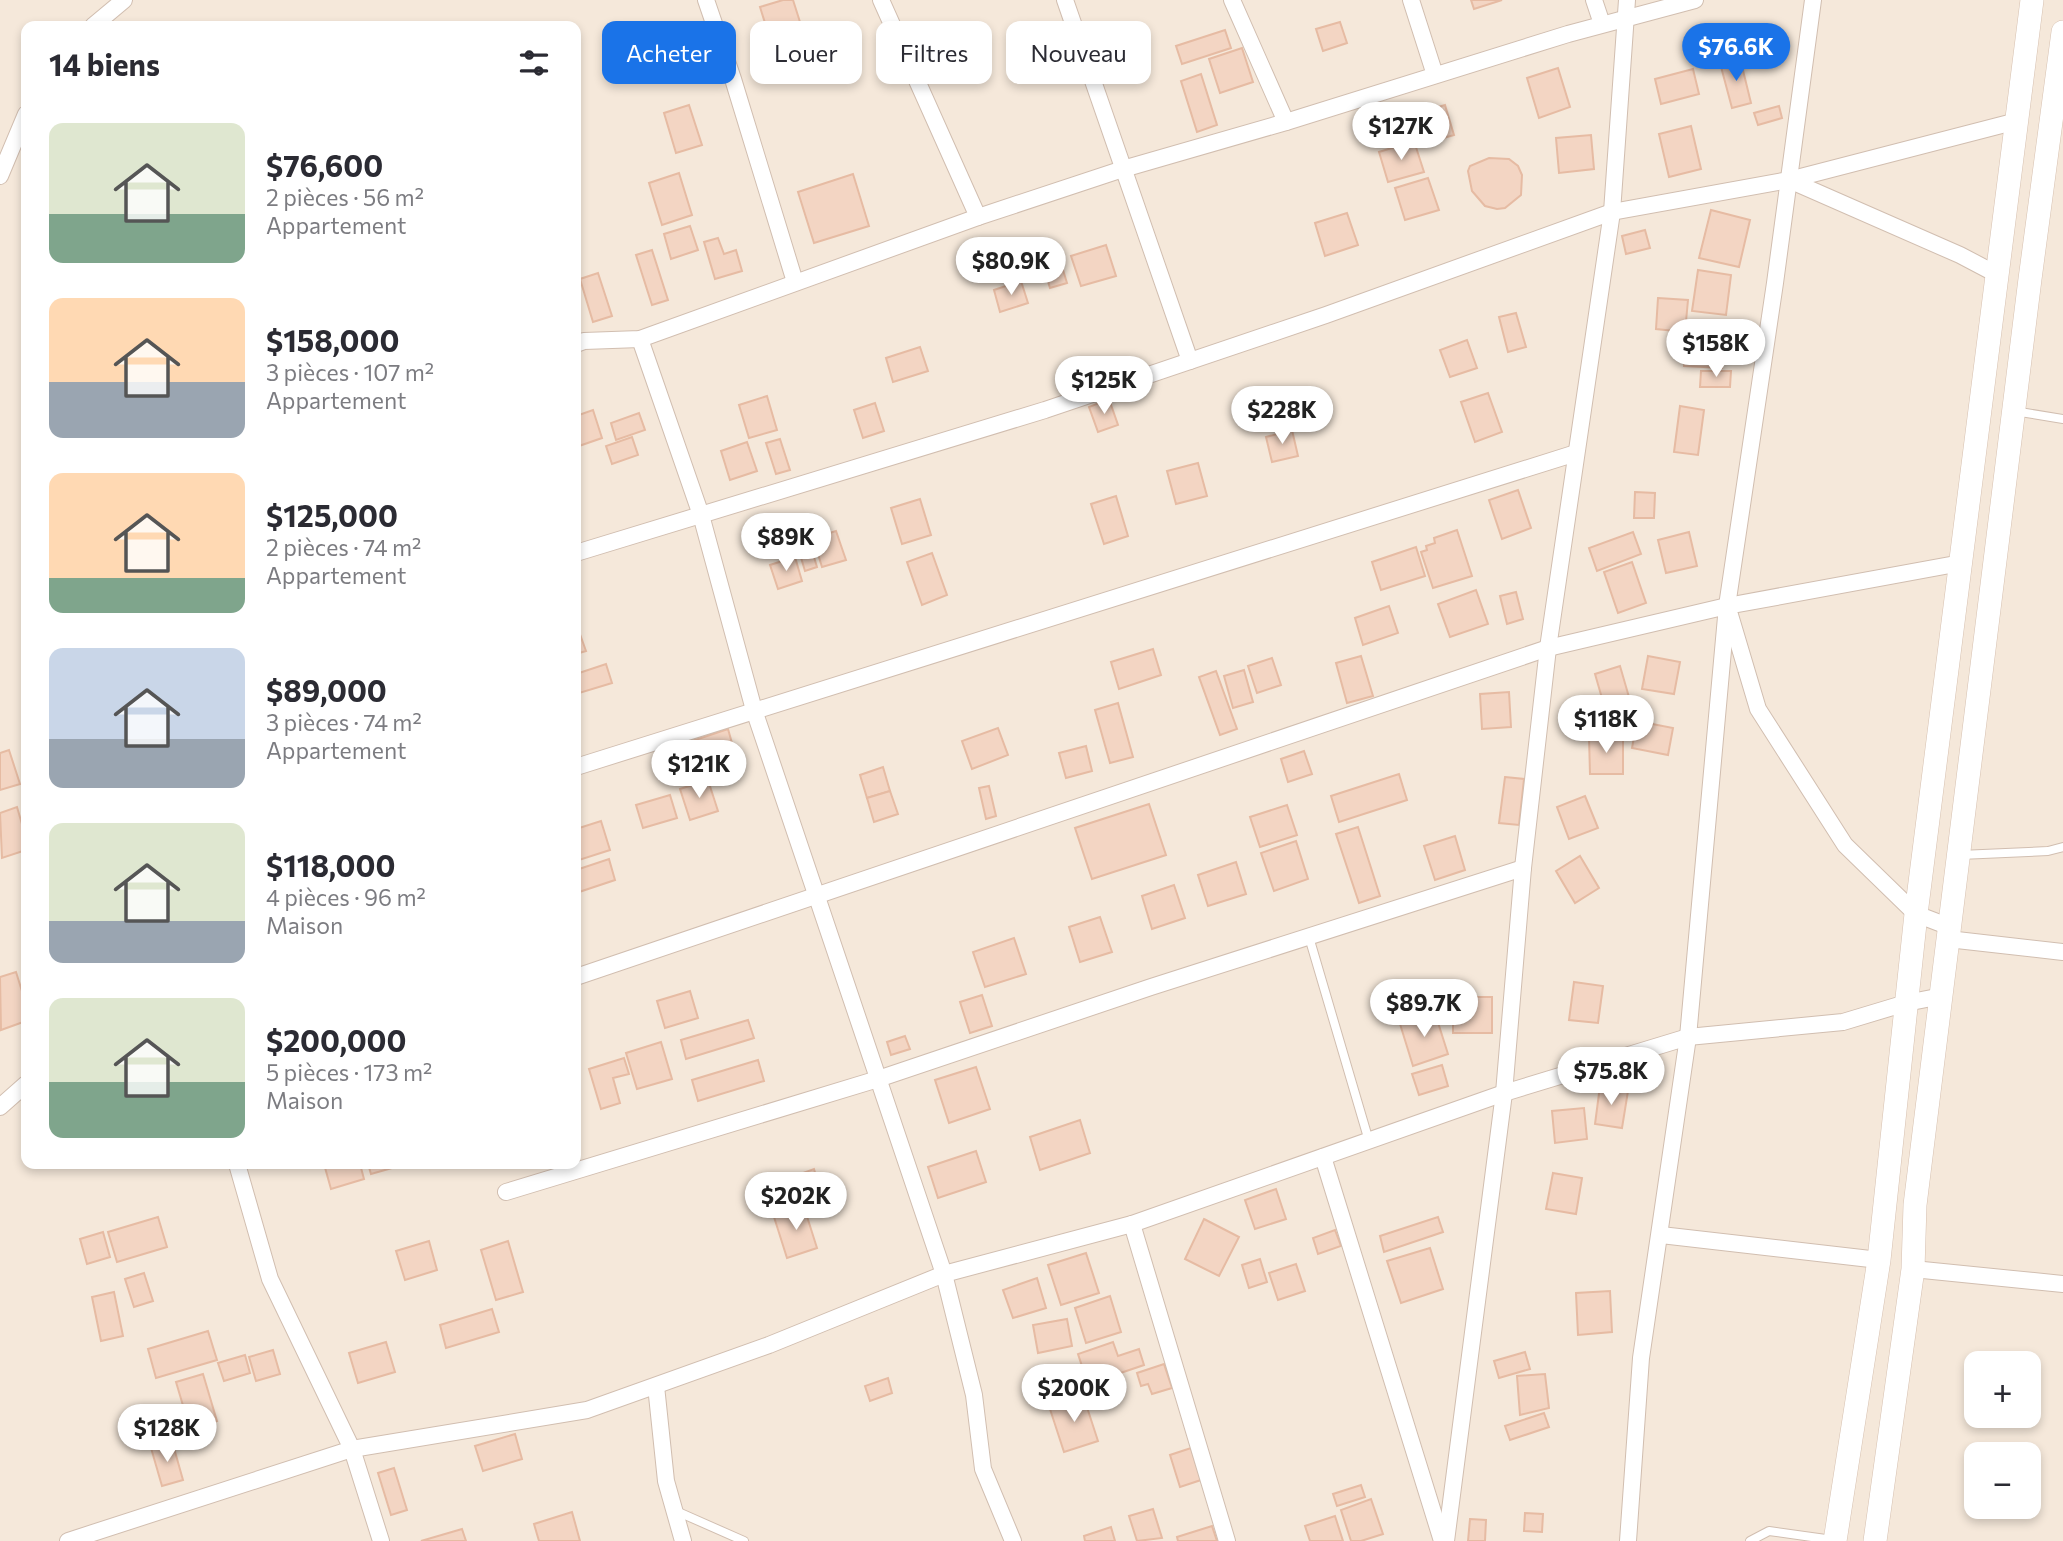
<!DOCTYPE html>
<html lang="fr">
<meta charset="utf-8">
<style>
:root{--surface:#fff;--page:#f7f7f7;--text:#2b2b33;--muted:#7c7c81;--accent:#1a73e8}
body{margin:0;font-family:Commissioner,sans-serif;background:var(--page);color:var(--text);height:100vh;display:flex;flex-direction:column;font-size:26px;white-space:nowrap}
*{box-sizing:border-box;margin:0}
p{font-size:23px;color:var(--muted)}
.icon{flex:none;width:38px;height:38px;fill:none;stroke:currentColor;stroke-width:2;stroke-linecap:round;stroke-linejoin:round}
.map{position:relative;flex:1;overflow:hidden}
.sheet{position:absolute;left:21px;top:21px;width:560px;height:1148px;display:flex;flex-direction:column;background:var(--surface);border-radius:14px;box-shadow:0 4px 10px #0003}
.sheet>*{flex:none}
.top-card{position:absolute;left:602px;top:21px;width:665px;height:63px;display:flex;gap:14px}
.buttons{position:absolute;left:1964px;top:1351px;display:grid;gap:14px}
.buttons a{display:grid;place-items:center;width:77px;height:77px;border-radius:14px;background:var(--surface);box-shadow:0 4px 10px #0003;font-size:35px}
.price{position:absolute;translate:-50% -60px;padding:0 16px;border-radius:24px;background:#fff;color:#222;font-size:23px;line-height:46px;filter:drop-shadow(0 2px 4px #0008)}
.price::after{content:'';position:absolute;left:50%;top:42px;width:21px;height:16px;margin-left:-10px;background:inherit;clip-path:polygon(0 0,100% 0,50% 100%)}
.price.active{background:var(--accent);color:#fff}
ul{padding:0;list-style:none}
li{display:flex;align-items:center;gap:21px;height:175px;padding:0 28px}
li span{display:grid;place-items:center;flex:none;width:196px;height:140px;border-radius:14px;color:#555}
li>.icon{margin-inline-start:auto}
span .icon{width:84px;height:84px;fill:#fffc;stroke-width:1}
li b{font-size:30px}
h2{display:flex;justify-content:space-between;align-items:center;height:84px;padding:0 28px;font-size:30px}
.chip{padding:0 24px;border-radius:14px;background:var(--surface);box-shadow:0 4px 10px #0003;font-size:24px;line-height:63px}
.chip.active{background:var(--accent);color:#fff}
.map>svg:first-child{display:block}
.residential{fill:#f5e8da;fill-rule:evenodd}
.building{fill:#f3d5c3;stroke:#e6bba3;stroke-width:2}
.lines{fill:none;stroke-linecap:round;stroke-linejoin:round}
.lane-casing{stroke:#d1beb0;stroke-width:10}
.street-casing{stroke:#d1beb0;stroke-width:18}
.secondary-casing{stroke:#d6c0b0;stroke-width:24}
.lane{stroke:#fff;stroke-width:8}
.street{stroke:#fff;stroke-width:16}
.secondary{stroke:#fff;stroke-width:23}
</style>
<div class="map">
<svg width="2063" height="1541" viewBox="0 0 2063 1541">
<rect width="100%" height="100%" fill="#fdf6ec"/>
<path class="residential" d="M 0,0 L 2063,0 L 2063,1541 L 0,1541 ZM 26,26 L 576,26 L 576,1164 L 26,1164 ZM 1976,1363 L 2028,1363 L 2028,1416 L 1976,1416 ZM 1976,1454 L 2028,1454 L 2028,1507 L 1976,1507 Z"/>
<g class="building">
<polygon points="783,0 793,0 807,44 775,55 760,7"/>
<polygon points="1471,0 1502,0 1474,9"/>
<polygon points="1340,22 1347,43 1323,51 1316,29"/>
<polygon points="845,30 857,67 832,75 821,38"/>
<polygon points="1225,30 1231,48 1182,64 1176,46"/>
<polygon points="666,45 676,74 653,81 644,53"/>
<polygon points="1242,48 1253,82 1220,93 1209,59"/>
<polygon points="1740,58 1751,103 1732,108 1720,63"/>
<polygon points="1558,68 1570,107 1539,118 1527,78"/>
<polygon points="1693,69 1699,94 1661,104 1655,79"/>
<polygon points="1201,74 1217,125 1197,132 1181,81"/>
<polygon points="689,105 702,145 676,153 664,113"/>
<polygon points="1445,105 1454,135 1440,139 1431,109"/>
<polygon points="1779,106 1782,118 1758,125 1754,113"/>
<polygon points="1691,126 1701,169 1669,177 1659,134"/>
<polygon points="1591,135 1594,169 1559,173 1556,138"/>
<polygon points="1414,141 1424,172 1388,182 1379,152"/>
<polygon points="1489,158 1509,159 1518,166 1522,175 1521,195 1505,208 1497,209 1485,206 1472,191 1468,171 1470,166"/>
<polygon points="679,173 692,215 662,225 649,183"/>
<polygon points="853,174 869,226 814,243 798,192"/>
<polygon points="1428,178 1439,210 1405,220 1395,188"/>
<polygon points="1711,210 1750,220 1739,267 1699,258"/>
<polygon points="1347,213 1358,245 1325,256 1315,223"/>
<polygon points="690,226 698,250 671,259 664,234"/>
<polygon points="1645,230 1650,248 1626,254 1622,236"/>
<polygon points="718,238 724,254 736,250 742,271 715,279 704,242"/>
<polygon points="1106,245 1116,276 1081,286 1071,256"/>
<polygon points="1056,247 1067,283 1050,288 1039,253"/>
<polygon points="652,250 668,300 652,305 636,255"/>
<polygon points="1698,270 1731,275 1726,315 1692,311"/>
<polygon points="598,273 612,316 593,322 580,279"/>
<polygon points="1021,281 1028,303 1000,312 994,290"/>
<polygon points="1658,298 1688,300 1685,332 1656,329"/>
<polygon points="1516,313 1526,347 1508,352 1499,317"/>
<polygon points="1686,339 1724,342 1722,368 1684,366"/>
<polygon points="1467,340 1477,368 1450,377 1440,350"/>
<polygon points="920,347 928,371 893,382 886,358"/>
<polygon points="1701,371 1731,371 1730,387 1700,387"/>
<polygon points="1488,393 1502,432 1475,442 1461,402"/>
<polygon points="767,396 777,430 749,438 739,405"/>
<polygon points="1109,399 1118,425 1098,432 1089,407"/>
<polygon points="875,403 884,431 863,438 854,410"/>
<polygon points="1680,406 1704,410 1698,455 1674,452"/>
<polygon points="593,410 602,438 576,447 576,416"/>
<polygon points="639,413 645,430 616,440 611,423"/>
<polygon points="1292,430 1298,456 1272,462 1266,437"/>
<polygon points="632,437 638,455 612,464 606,446"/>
<polygon points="780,439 790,470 776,474 766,443"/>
<polygon points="747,442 757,471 730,480 721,451"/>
<polygon points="1198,463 1207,496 1176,504 1167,471"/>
<polygon points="1518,490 1531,528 1502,539 1489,500"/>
<polygon points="1635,492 1655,493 1654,518 1634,518"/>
<polygon points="1116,496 1128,536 1104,544 1091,504"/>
<polygon points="920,499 931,535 902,544 891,508"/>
<polygon points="1457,530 1472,576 1433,588 1421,552 1427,550 1426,546 1435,543 1434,538"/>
<polygon points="836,531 846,560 822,567 813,538"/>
<polygon points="1633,532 1641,554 1597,571 1589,548"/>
<polygon points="1689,532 1697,566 1666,573 1658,540"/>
<polygon points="808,537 817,567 805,571 796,541"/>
<polygon points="1416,547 1425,576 1381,590 1372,562"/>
<polygon points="932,553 947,595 922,605 907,562"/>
<polygon points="795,557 802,581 778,589 770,565"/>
<polygon points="1632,562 1646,603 1618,613 1604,572"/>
<polygon points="1476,590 1488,624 1450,637 1438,604"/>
<polygon points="1516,592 1523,619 1507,624 1500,596"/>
<polygon points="1389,606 1398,633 1363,645 1355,618"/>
<polygon points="576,623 586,651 576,654"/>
<polygon points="1153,649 1161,675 1119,689 1111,662"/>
<polygon points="1361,656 1373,696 1347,703 1336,663"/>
<polygon points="1648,656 1680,662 1674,694 1642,689"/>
<polygon points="1272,658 1281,685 1257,693 1248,666"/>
<polygon points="606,664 612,683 576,694 576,674"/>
<polygon points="1620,666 1631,704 1606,712 1595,674"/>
<polygon points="1244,670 1253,702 1233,708 1224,676"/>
<polygon points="1216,671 1237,729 1220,735 1199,677"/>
<polygon points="1509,692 1511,727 1482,729 1480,694"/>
<polygon points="1118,703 1133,757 1110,763 1095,710"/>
<polygon points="1637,721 1673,728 1668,755 1632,748"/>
<polygon points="998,728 1008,755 972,769 962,741"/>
<polygon points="728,729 734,750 686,765 680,745"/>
<polygon points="1623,736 1623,774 1590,774 1589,737"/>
<polygon points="1086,746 1092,771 1066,778 1059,753"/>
<polygon points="9,750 20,784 0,790 0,753"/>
<polygon points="1304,751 1312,774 1288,782 1281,759"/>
<polygon points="883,767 890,791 867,798 860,775"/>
<polygon points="1399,774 1407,800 1339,822 1331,796"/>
<polygon points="1505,777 1524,779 1519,825 1499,823"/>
<polygon points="708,780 718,811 690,820 680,789"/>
<polygon points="989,786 996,816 986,819 979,788"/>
<polygon points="890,791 898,814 874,822 867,798"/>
<polygon points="670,795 677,818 643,828 636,805"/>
<polygon points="1585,796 1598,828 1569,839 1557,807"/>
<polygon points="1149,804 1166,855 1092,879 1075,828"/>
<polygon points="1287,805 1297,835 1260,847 1250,817"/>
<polygon points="17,807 26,838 26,850 2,858 0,813"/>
<polygon points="601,821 610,850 576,861 576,829"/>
<polygon points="1358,827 1380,896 1359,903 1336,834"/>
<polygon points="1455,836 1465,870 1435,880 1424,846"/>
<polygon points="1296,841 1308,879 1274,891 1261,853"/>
<polygon points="1580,856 1599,888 1575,903 1556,871"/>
<polygon points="609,859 615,880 576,893 576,870"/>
<polygon points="1236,862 1246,894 1208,906 1198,875"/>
<polygon points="1174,885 1185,918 1152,929 1142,896"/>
<polygon points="1100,917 1112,952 1080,962 1069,927"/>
<polygon points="1014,938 1026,974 985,987 973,952"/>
<polygon points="16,972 26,1004 26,1021 1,1030 0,977"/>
<polygon points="1574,982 1603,986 1598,1023 1569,1020"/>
<polygon points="690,991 698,1018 665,1028 657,1001"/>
<polygon points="982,995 992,1026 970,1033 960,1002"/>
<rect x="1453" y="997" width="39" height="36"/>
<polygon points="1435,1013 1448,1054 1413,1066 1400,1024"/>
<polygon points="748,1020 754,1038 686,1059 681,1040"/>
<polygon points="905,1036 910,1049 891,1055 887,1042"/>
<polygon points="661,1042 672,1079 637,1089 626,1053"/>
<polygon points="624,1058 629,1074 613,1078 620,1103 601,1109 589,1069"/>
<polygon points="758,1060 764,1081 698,1101 692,1080"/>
<polygon points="1442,1065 1448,1086 1419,1095 1412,1074"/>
<polygon points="976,1067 990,1109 949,1123 935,1080"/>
<polygon points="1600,1086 1628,1091 1622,1128 1595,1124"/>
<polygon points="1584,1108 1587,1139 1555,1143 1552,1111"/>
<polygon points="1080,1120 1090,1153 1040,1170 1030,1137"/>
<polygon points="976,1151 986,1182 938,1198 928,1167"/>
<polygon points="324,1164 360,1164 364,1179 331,1189"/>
<polygon points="368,1164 406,1164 371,1174"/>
<polygon points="814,1169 822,1197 809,1201 800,1174"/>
<polygon points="1553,1173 1582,1178 1576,1214 1546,1209"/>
<polygon points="1276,1189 1286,1219 1255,1229 1245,1200"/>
<polygon points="804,1207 817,1248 787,1258 774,1217"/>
<polygon points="158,1217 167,1247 117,1262 108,1232"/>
<polygon points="1438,1217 1443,1232 1384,1252 1380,1236"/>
<polygon points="1204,1219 1239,1237 1219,1276 1185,1259"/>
<polygon points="1335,1230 1341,1246 1318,1254 1313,1238"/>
<polygon points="103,1232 110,1257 87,1264 80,1239"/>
<polygon points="429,1241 437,1270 405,1280 396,1251"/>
<polygon points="508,1241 523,1292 496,1300 481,1250"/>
<polygon points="1430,1248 1443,1289 1401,1303 1387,1261"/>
<polygon points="1086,1253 1099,1293 1061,1305 1048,1265"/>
<polygon points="1260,1259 1267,1282 1249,1288 1242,1265"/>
<polygon points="1296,1264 1305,1291 1278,1300 1269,1273"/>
<polygon points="144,1273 153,1301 134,1307 125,1279"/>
<polygon points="1037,1278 1046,1308 1013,1318 1003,1290"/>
<polygon points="1610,1291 1612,1332 1578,1335 1576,1293"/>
<polygon points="114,1292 123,1336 101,1341 92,1297"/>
<polygon points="1110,1296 1121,1332 1086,1343 1075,1308"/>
<polygon points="492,1309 499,1332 446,1348 440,1325"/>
<polygon points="1067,1319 1072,1346 1038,1353 1033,1325"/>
<polygon points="208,1331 217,1360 156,1378 148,1349"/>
<polygon points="386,1342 395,1372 358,1383 349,1353"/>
<polygon points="1113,1342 1118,1356 1139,1349 1144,1365 1088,1384 1078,1354"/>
<polygon points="273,1350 280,1374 256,1381 249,1357"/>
<polygon points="1525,1352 1530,1369 1499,1378 1494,1361"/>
<polygon points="245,1355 250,1373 224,1381 218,1363"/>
<polygon points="1164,1364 1172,1388 1152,1394 1148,1384 1141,1386 1137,1373"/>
<polygon points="203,1374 217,1421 190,1429 176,1382"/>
<polygon points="1545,1374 1549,1408 1520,1415 1517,1376"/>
<polygon points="888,1378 892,1393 870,1401 865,1386"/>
<polygon points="1083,1395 1098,1441 1064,1452 1049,1406"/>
<polygon points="1544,1413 1549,1427 1510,1440 1505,1426"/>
<polygon points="515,1434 522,1459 483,1471 475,1446"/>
<polygon points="172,1441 183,1480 162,1486 151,1448"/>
<polygon points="1191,1448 1201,1480 1180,1487 1170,1455"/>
<polygon points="394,1468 407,1510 391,1515 378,1473"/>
<polygon points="1361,1485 1365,1497 1337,1506 1333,1494"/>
<polygon points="1371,1499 1383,1534 1361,1541 1351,1541 1341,1510"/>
<polygon points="1153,1509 1162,1538 1137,1541 1129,1516"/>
<polygon points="572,1512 580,1541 539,1541 534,1524"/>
<polygon points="1525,1513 1543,1514 1542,1532 1524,1531"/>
<polygon points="1335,1516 1343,1541 1310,1541 1305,1526"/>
<polygon points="1470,1519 1486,1520 1485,1541 1468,1541"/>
<polygon points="1212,1526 1217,1541 1178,1541 1177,1537"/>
<polygon points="1111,1527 1115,1541 1085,1541 1084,1536"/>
<polygon points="462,1529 466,1541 421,1541"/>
</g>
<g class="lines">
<g class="lane-casing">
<g id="lane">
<polyline points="2014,411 2063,419"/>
<polyline points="1960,855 2048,851 2063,847"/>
<polyline points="1309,937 1369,1141"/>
<polyline points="676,1511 744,1541"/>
<polyline points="1750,1541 1769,1531 1833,1540"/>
</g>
</g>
<g class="street-casing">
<g id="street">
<polyline points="706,0 733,79 795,282"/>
<polyline points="881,0 978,217 1123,169 1286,122 1568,34 1695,0"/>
<polyline points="1065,0 1190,361"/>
<polyline points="1232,0 1286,122"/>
<polyline points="1411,0 1435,75"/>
<polyline points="1594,0 1602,24"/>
<polyline points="93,26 124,0"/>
<polyline points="0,176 26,114"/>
<polyline points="1789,180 1960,255 1998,275"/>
<polyline points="640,339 701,515 754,710 944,1274 974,1395 983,1469 1013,1541"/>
<polyline points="576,344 584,341 640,339 978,217"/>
<polyline points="576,553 1045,410 1326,315 1612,212 1789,180 2017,121"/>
<polyline points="1730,615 1758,709 1845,845 1916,914 1950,927"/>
<polyline points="576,767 1576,453"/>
<polyline points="1948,939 2063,952"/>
<polyline points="576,977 1548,648 1727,606 1961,563"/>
<polyline points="0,1107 26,1084"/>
<polyline points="1323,1157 1442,1541"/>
<polyline points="237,1164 270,1279 352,1449 381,1541"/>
<polyline points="506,1192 878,1079 1151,987 1523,868"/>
<polyline points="1132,1224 1227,1541"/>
<polyline points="1661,1235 1879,1260"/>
<polyline points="1913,1269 2063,1284"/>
<polyline points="656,1386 666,1481 683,1541"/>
<polyline points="68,1541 352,1449 587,1410 769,1345 944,1274 1132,1224 1504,1093 1688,1037 1843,1022 1906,1003 1942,996"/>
<polyline points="1446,1541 1504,1093 1523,868 1548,648 1612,212 1627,0"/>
<polyline points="1628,1541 1641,1358 1688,1037 1727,606 1775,283 1813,0"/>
</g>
</g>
<g class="secondary-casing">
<g id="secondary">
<polyline points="1835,1541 1879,1260 1916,914 2032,0"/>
<polyline points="1875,1541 1913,1269 1915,1205 2030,279 2063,32"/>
</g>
</g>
<use href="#lane" class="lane"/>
<use href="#street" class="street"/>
<use href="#secondary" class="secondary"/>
</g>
</svg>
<div class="buttons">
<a>+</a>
<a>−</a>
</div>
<b class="price active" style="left:1736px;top:83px">$76.6K</b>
<b class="price" style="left:1401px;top:162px">$127K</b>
<b class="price" style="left:1011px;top:297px">$80.9K</b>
<b class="price" style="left:1716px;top:379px">$158K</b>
<b class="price" style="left:1104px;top:416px">$125K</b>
<b class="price" style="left:1282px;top:446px">$228K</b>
<b class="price" style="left:786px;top:573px">$89K</b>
<b class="price" style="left:1606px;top:755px">$118K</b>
<b class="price" style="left:699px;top:800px">$121K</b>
<b class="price" style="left:1424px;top:1039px">$89.7K</b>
<b class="price" style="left:1611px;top:1107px">$75.8K</b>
<b class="price" style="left:796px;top:1232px">$202K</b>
<b class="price" style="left:1074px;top:1424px">$200K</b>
<b class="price" style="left:167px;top:1464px">$128K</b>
<div class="top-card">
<a class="chip active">Acheter</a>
<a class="chip">Louer</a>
<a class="chip">Filtres</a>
<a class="chip">Nouveau</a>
</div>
<section class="sheet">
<h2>14 biens<svg class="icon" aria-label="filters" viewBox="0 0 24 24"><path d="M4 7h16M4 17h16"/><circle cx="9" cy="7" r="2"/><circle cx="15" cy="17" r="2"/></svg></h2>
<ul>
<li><span style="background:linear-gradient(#dfe7d0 65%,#7fa58c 0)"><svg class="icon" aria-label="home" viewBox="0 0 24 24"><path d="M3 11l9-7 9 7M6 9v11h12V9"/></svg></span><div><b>$76,600</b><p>2 pièces · 56 m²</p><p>Appartement</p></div></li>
<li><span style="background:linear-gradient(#ffd9b3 60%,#9aa5b1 0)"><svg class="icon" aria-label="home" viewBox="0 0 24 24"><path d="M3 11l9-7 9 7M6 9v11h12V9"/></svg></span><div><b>$158,000</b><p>3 pièces · 107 m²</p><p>Appartement</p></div></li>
<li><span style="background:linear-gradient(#ffd9b3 75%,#7fa58c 0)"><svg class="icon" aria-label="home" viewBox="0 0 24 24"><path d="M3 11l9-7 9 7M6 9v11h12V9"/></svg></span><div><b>$125,000</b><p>2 pièces · 74 m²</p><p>Appartement</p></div></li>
<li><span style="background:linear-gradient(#c9d6e8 65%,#9aa5b1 0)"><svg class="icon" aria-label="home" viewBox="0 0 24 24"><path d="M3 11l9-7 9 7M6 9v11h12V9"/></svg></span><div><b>$89,000</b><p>3 pièces · 74 m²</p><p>Appartement</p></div></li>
<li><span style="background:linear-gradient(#dfe7d0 70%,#9aa5b1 0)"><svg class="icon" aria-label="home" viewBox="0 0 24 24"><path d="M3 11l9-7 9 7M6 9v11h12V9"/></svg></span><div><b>$118,000</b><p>4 pièces · 96 m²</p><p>Maison</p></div></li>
<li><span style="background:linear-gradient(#dfe7d0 60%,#7fa58c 0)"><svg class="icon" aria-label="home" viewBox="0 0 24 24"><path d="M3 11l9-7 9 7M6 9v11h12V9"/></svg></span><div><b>$200,000</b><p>5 pièces · 173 m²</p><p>Maison</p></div></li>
</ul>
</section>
</div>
